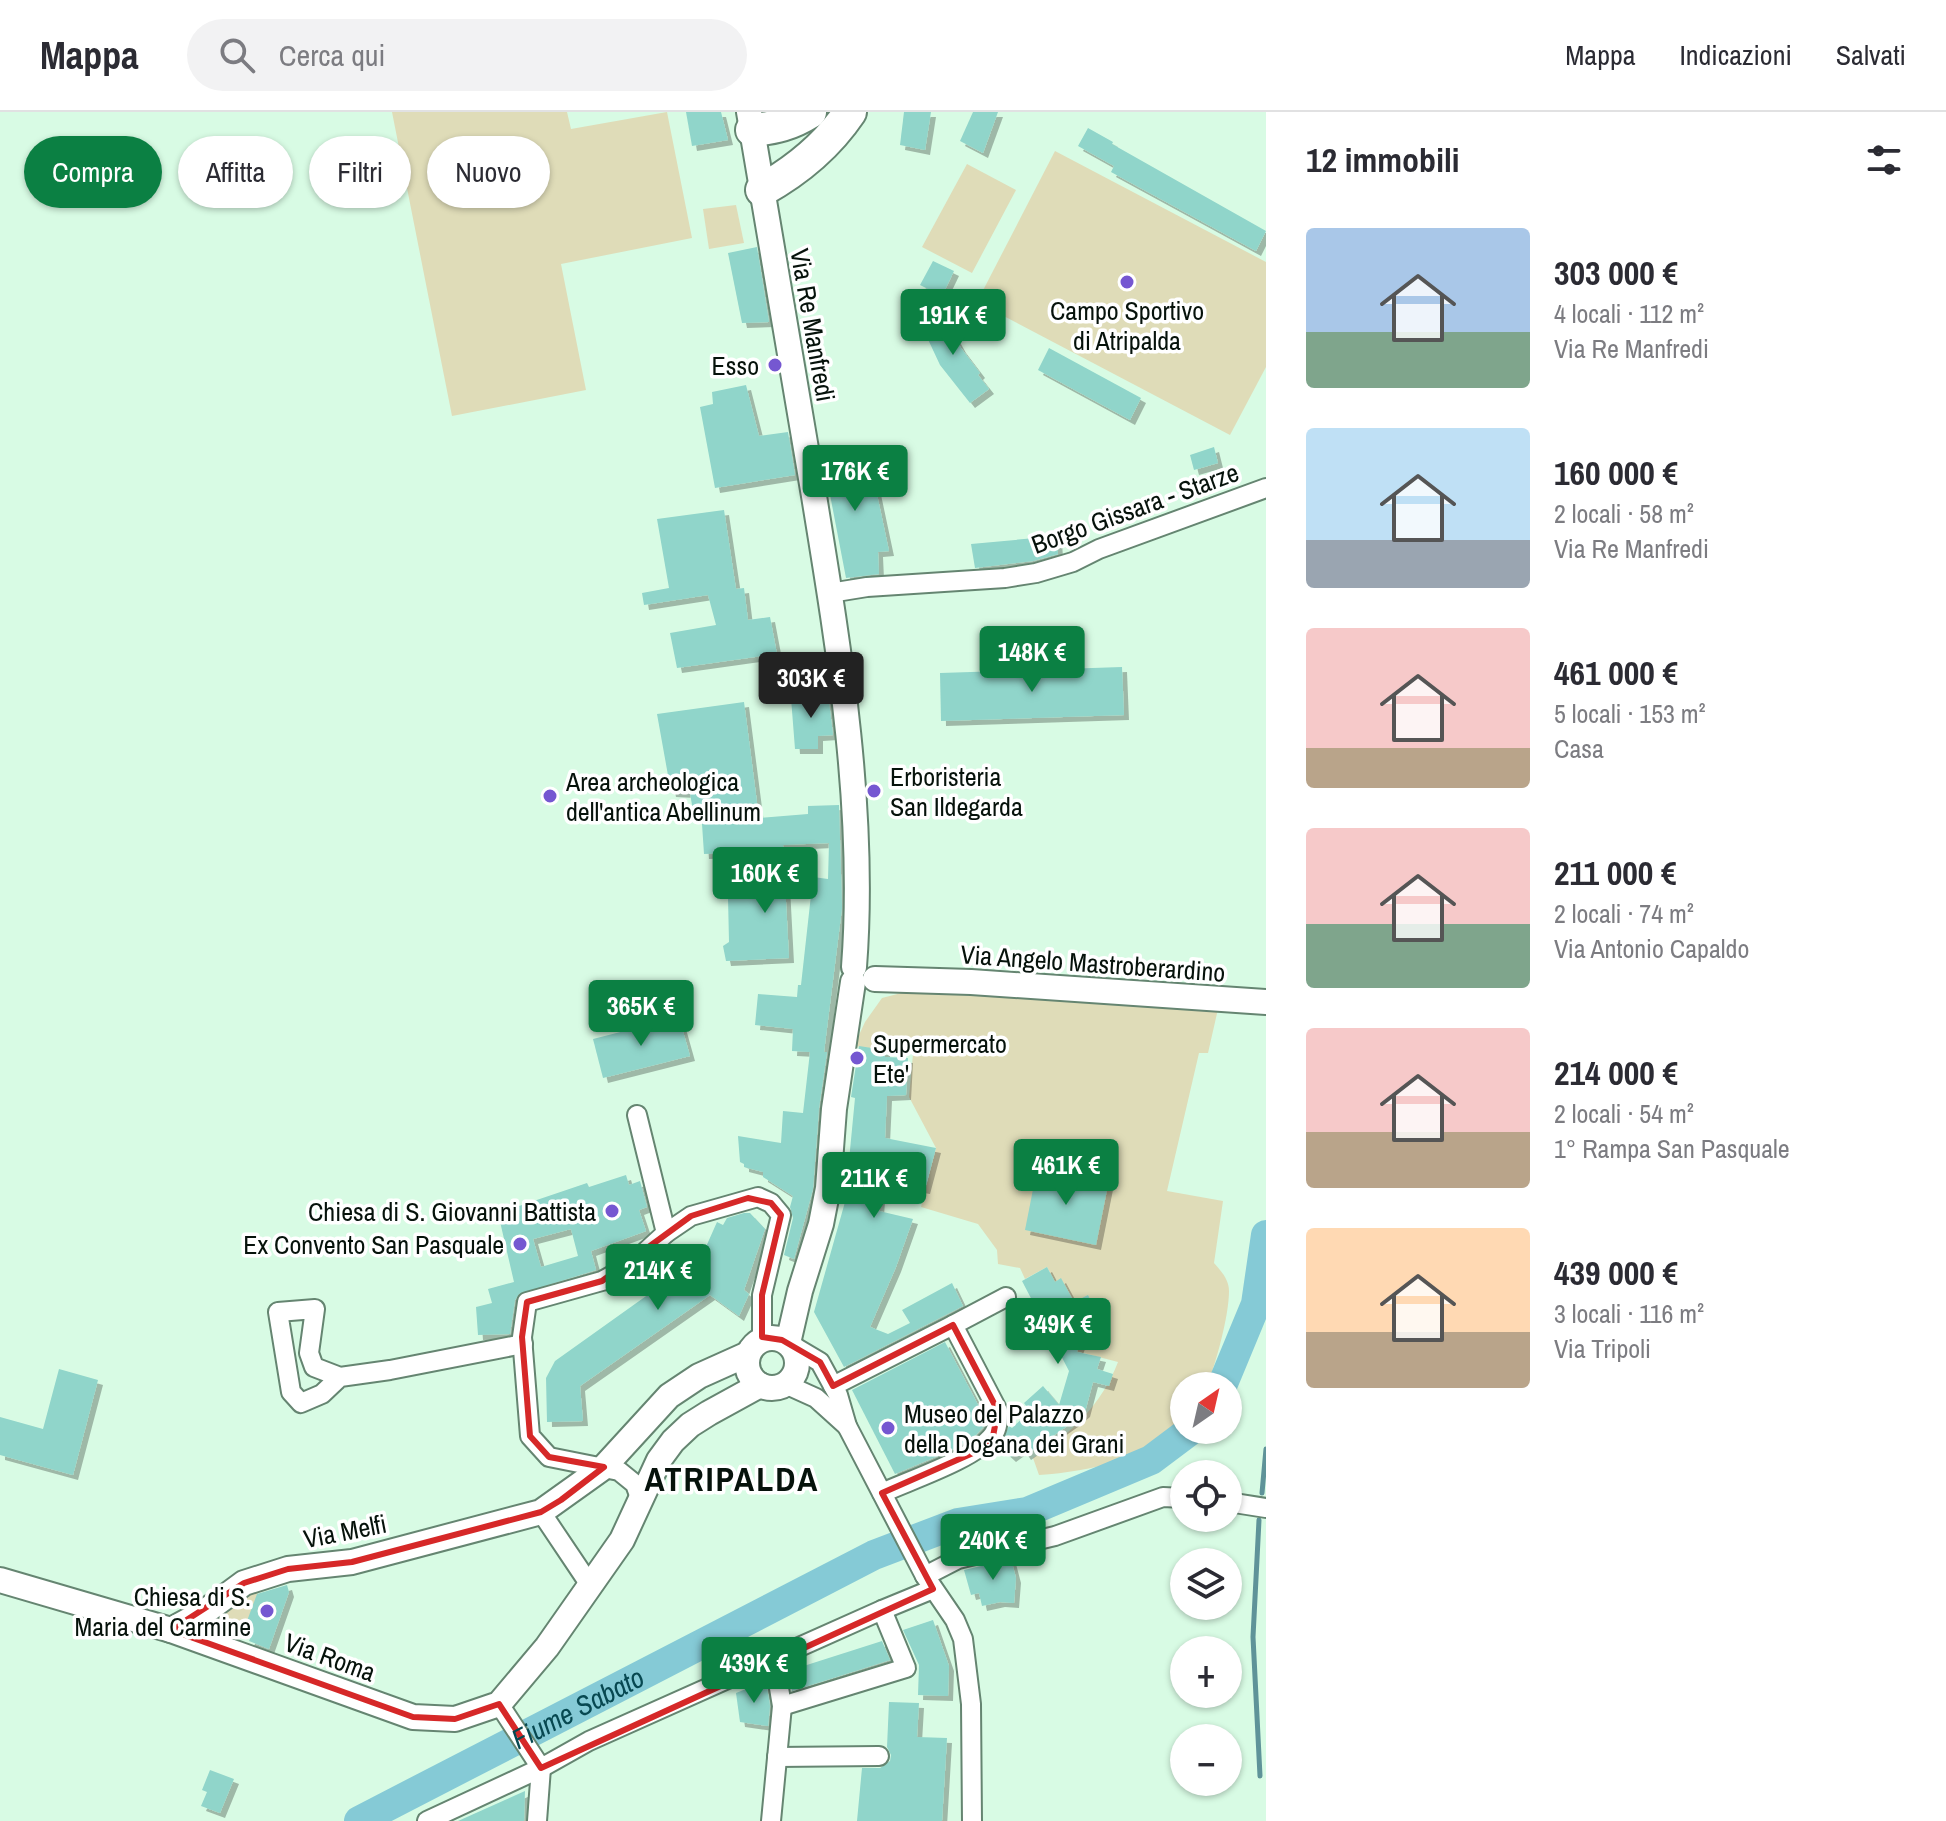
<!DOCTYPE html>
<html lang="it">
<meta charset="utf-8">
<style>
:root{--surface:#fff;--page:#f2f2f3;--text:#2b2b33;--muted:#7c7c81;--line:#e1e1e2;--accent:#0b8043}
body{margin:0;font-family:"Archivo Narrow",sans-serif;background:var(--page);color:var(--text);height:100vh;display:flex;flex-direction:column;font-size:30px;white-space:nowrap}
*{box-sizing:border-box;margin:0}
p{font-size:26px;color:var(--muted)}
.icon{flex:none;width:44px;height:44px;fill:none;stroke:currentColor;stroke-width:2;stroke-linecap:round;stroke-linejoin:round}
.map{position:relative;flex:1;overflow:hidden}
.details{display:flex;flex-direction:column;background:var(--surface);width:680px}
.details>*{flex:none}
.top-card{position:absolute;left:24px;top:24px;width:760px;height:72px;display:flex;gap:16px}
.needle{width:52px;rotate:34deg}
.fabs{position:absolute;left:1170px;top:1260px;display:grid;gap:16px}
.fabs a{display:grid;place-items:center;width:72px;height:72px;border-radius:50%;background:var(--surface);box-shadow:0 2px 6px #0004;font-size:40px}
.price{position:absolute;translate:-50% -68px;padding:0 18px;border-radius:8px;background:var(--accent);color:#fff;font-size:26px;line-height:52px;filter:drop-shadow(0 2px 4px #0008)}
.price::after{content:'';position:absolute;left:50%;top:48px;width:24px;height:18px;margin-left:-12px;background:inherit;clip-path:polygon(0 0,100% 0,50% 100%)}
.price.current{background:#222;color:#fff}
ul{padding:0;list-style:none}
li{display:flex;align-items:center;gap:24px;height:200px;padding:0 40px}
li span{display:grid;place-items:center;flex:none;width:224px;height:160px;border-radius:8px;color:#555}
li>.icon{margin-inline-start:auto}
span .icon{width:96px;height:96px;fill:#fffc;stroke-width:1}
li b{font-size:34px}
h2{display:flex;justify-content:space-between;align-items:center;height:96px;padding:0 40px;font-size:34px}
.pill{padding:0 28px;border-radius:36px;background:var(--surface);box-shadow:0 2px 6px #0004;font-size:28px;line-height:72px}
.pill.current{background:var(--accent);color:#fff}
header{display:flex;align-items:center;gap:48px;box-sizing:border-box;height:112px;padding:0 40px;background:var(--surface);border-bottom:2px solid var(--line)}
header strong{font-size:38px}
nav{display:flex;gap:44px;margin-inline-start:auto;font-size:28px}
.search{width:560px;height:72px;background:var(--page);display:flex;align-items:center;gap:20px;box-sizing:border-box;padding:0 28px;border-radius:44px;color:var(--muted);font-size:30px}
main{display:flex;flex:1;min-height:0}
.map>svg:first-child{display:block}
.green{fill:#dfdcb8}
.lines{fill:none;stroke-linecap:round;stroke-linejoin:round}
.stream{stroke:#5f9399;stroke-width:5}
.river{stroke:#85cad6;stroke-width:30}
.building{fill:#90d5ca;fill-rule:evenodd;filter:url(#shadow)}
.minor-casing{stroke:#658571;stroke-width:22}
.tertiary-casing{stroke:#658571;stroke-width:28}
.trunk-casing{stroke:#658571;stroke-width:36}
.minor{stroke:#fff;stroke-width:18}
.tertiary{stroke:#fff;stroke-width:24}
.trunk{stroke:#fff;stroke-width:32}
.marked{fill:none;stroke:#d62828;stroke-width:6;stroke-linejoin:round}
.poi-dot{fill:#7557d1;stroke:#fff;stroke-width:3}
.labels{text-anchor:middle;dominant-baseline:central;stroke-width:7;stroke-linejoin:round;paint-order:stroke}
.poi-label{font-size:26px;fill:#06120b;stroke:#fff;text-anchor:end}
.street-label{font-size:26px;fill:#06120b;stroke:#fff}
.water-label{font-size:28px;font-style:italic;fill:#074851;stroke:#fff}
.district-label{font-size:34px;font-weight:bold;letter-spacing:2px;fill:#06120b;stroke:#fff}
</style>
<header>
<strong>Mappa</strong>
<div class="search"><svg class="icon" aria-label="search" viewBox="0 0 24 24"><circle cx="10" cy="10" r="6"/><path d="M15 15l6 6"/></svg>Cerca qui</div>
<nav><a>Mappa</a><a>Indicazioni</a><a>Salvati</a></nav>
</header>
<main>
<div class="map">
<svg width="1266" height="1709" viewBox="0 0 1266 1709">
<defs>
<filter id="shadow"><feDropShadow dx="5" dy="5" stdDeviation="0" flood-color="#0004"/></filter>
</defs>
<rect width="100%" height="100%" fill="#d8fbe4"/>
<g class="green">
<polygon points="392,0 567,0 571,17 667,0 692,126 561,152 586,278 452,304"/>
<polygon points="1055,39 1266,150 1266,255 1230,323 977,190"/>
<polygon points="967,52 1016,78 972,161 922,135"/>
<polygon points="736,93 744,131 709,137 703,97"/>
<path d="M 909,879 L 1218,897 L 1208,941 L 1199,941 L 1167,1079 L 1223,1089 L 1214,1151 C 1222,1160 1229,1168 1229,1179 C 1229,1204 1216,1251 1207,1274 L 1184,1274 L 1184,1308 C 1143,1348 1094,1359 1039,1363 L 1033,1346 C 1071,1322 1102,1292 1118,1250 L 1076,1239 L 1077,1232 L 1085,1219 L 1083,1214 L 1099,1205 L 1074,1190 L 1061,1167 L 1055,1170 L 1047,1155 L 1025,1167 L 1020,1156 L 998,1152 L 997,1138 L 978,1112 L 921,1095 L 936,1036 L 909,985 L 913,942 L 854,934 L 865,910 L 882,886 Z"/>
<polygon points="260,1476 241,1526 214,1517 213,1501"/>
</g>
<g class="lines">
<g class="stream">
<polyline points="1258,1177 1266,1193"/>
<polyline points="1262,1381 1266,1337"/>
<polyline points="1259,1408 1253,1525 1260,1664"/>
</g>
<g class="river">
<polyline points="1222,1274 1256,1192 1266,1123"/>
<path id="s1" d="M 359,1709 L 874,1443 L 958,1411 L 1027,1400 L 1151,1348 L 1191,1318"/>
</g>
</g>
<g class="building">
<polygon points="686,0 721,0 728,28 692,34"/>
<polygon points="904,0 931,0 925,38 900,33"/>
<polygon points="973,0 998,0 983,41 960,29"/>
<polygon points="1088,16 1113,30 1112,32 1266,119 1256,139 1111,60 1114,54 1078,34"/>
<polygon points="757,135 769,210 742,211 728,141"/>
<polygon points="933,149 954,159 942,184 920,173"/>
<polygon points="939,198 946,214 948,213 961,236 980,261 978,263 989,277 970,291 940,253 918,206"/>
<polygon points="1049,236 1141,286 1130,308 1038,258"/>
<polygon points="746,273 759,324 788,320 795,363 715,376 700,295 713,292 712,280"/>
<polygon points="1214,335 1218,351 1194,358 1190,343"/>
<polygon points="862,337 868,374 875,373 889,439 878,440 879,462 846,466 822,341"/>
<polygon points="724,398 736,477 744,476 748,508 770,505 777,542 677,556 670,521 716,513 708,483 644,493 642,481 669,476 657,407"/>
<polygon points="1057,424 1058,442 1033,449 975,456 971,432"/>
<polygon points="1122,555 1124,603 941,609 940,561"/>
<polygon points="828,582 833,623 818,624 818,637 795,637 791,586"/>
<polygon points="744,590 759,706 808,702 808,694 839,693 842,796 824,940 827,940 819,996 813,1077 794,1147 784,1143 793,1106 790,1095 793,1084 763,1065 763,1060 744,1055 744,1052 740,1050 738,1024 781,1031 783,999 803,1001 810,940 792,939 793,917 755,913 758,882 797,885 798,873 801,873 813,765 828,767 829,731 783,733 789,846 726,849 723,834 729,830 727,741 704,742 701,697 693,699 690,681 671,680 657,602"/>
<polygon points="679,905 690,944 603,966 593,927"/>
<polygon points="859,934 885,938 885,945 908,946 906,983 887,984 885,1026 936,1036 925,1077 881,1070 879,1099 913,1107 896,1155 870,1215 888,1222 910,1211 902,1198 952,1171 963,1194 844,1255 814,1200 845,1090 855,986 851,985"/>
<polygon points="1037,1057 1108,1073 1096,1133 1025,1118"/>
<path d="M 626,1063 L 629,1073 L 640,1069 L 647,1095 L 639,1098 L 646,1119 L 591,1139 L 596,1158 L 519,1182 L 515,1188 L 510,1222 L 478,1223 L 476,1195 L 492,1191 L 488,1177 L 514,1170 L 498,1101 L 587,1071 L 589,1075 ZM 571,1117 L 578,1144 L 541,1155 L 533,1127 Z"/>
<polygon points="744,1101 750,1101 765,1117 744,1178 749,1182 739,1204 710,1183 580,1274 583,1309 547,1310 546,1266 555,1249 656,1177 652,1170 675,1154 689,1173 717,1110 723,1113 727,1106"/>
<polygon points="1047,1155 1055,1170 1061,1166 1074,1190 1088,1183 1099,1205 1088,1211 1077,1240 1101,1245 1097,1257 1113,1262 1109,1274 1093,1270 1085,1300 1073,1310 1026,1343 1022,1337 1011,1345 999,1334 1009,1314 1012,1316 1030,1299 1024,1291 1043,1274 1059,1293 1069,1259 1022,1169"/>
<polygon points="945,1230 986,1308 985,1313 976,1323 952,1338 895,1362 852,1278"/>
<polygon points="59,1257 98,1268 73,1363 0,1343 0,1305 43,1317"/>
<polygon points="1011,1447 1016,1466 1014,1491 1000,1490 982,1494 979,1481 971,1483 964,1458"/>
<polygon points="287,1473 289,1480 269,1537 249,1529 253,1521 244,1517 257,1482"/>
<polygon points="933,1508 949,1554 948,1584 918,1583 919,1553 903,1518"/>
<polygon points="882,1529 890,1548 792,1579 788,1559"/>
<polygon points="766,1569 770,1594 768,1614 740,1610 736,1581"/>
<polygon points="889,1590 919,1591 917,1625 947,1626 942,1709 857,1709 862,1656 880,1656 890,1649 891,1643 887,1635"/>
<polygon points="210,1658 234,1667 220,1701 201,1694 207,1680 202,1678"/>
<polygon points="525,1679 524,1709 458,1709"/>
</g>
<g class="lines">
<g class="minor-casing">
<g id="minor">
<polyline points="830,481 867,475 1005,466 1036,461 1073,450 1099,437 1266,376"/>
<polyline points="637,1003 666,1121 631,1153 602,1169 527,1190 522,1225 530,1324 549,1345 619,1359 635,1372 640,1386"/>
<polyline points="666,1121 691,1104 758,1085 771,1091 781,1103 762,1183 762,1227"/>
<polyline points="953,1213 1006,1185"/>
<polyline points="788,1231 820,1250 838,1283 847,1314 925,1464 955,1508 963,1527 971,1592 972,1709"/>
<polyline points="340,1265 322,1282 301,1291 291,1280 278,1200 315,1197 309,1241 314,1255 340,1265 390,1258 523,1232"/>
<polyline points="785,1272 816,1286 847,1314"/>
<path d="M 833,1274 L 953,1213 L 998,1299 C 998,1308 998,1316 993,1323 C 975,1347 910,1368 882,1381"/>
<polyline points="1228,1390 1266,1396"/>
<polyline points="541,1400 590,1473"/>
<polyline points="925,1464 958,1447 1055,1424 1163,1385 1184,1386"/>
<polyline points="499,1592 541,1656 537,1709"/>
<polyline points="782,1594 906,1556 882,1498"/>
<polyline points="777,1645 879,1644"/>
<polyline points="427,1709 541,1656 589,1629 882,1498 933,1477"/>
<polyline points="771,1709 782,1594 774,1546"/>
</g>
</g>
<g class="tertiary-casing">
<g id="tertiary">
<path d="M 749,0 C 771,128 792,256 814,384 C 839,537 866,699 854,855"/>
<polyline points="875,867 971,870 1266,890"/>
<circle cx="772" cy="1251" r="25"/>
<polyline points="788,1231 800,1179 821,1112 828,1076 834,997 853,870"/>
<polyline points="0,1468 171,1518 413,1605 455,1607 499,1592 547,1535 622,1428 659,1348 673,1329 690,1313 709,1301 760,1273"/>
<polyline points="171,1518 206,1499 244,1471 288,1457 352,1450 541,1400 604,1355 669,1284 699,1264 748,1242"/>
</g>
</g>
<g class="trunk-casing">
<g id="trunk">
<path d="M 752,18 C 775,16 791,12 810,0"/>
<path d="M 762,78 C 798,58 827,34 850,0"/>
</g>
</g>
<use href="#minor" class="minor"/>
<use href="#tertiary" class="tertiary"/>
<use href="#trunk" class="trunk"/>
</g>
<path class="marked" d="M 748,1086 L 771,1091 L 781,1103 L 762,1183 L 762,1225 L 782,1228 L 820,1250 L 833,1274 L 953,1213 L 998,1299 L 993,1324 L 973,1341 L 882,1381 L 933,1477 L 541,1656 L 499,1592 L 455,1607 L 413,1605 L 171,1518 L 244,1471 L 288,1457 L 352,1450 L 541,1400 L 561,1388 L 604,1355 L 549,1345 L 530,1324 L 522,1225 L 527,1190 L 602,1169 L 691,1104 Z"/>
<g class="poi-dot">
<circle cx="1127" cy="170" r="8"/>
<circle cx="775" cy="253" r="8"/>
<circle cx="874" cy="679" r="8"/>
<circle cx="550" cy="684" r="8"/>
<circle cx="857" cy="946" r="8"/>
<circle cx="612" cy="1099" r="8"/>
<circle cx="520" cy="1132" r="8"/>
<circle cx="888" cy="1316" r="8"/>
<circle cx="267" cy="1499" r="8"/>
</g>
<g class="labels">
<g class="poi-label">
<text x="1127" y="198" text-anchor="middle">Campo Sportivo<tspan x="1127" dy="30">di Atripalda</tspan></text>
<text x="759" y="253">Esso</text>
<text x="890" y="664" text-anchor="start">Erboristeria<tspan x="890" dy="30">San Ildegarda</tspan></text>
<text x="566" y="669" text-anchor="start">Area archeologica<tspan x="566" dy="30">dell'antica Abellinum</tspan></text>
<text x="873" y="931" text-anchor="start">Supermercato<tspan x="873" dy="30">Ete'</tspan></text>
<text x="596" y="1099">Chiesa di S. Giovanni Battista</text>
<text x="504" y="1132">Ex Convento San Pasquale</text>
<text x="904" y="1301" text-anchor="start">Museo del Palazzo<tspan x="904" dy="30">della Dogana dei Grani</tspan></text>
<text x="251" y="1484">Chiesa di S.<tspan x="251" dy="30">Maria del Carmine</tspan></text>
</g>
<g class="street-label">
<text transform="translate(813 213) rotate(80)">Via Re Manfredi</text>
<text transform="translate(1135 396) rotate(-20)">Borgo Gissara - Starze</text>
<text transform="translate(1093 851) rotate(4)">Via Angelo Mastroberardino</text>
<text transform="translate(345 1419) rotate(-11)">Via Melfi</text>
<text transform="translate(330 1545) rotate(20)">Via Roma</text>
</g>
<g class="water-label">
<text stroke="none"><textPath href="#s1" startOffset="246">Fiume Sabato</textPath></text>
</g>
<g class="district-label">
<text x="732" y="1367">ATRIPALDA</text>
</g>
</g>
</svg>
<div class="fabs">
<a><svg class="needle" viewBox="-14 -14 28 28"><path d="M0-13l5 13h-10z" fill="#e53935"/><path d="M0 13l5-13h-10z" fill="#7c7c81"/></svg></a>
<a><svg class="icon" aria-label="locate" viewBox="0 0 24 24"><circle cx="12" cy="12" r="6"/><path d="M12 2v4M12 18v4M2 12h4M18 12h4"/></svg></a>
<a><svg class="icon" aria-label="layers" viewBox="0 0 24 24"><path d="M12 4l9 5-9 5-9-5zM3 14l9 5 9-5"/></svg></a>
<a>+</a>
<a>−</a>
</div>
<b class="price" style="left:953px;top:245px">191K €</b>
<b class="price" style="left:855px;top:401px">176K €</b>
<b class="price" style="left:1032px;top:582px">148K €</b>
<b class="price current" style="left:811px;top:608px">303K €</b>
<b class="price" style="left:765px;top:803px">160K €</b>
<b class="price" style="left:641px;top:936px">365K €</b>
<b class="price" style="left:1066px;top:1095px">461K €</b>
<b class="price" style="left:874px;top:1108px">211K €</b>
<b class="price" style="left:658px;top:1200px">214K €</b>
<b class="price" style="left:1058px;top:1254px">349K €</b>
<b class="price" style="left:993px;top:1470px">240K €</b>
<b class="price" style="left:754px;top:1593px">439K €</b>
<div class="top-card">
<a class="pill current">Compra</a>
<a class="pill">Affitta</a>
<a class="pill">Filtri</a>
<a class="pill">Nuovo</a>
</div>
</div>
<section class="details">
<h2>12 immobili<svg class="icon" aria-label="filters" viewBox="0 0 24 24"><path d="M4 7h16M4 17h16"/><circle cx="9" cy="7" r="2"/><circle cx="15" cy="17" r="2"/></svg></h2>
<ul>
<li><span style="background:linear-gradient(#a9c7e8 65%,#7fa58c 0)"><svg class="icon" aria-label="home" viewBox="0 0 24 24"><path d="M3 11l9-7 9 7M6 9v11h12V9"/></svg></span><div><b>303 000 €</b><p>4 locali · 112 m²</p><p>Via Re Manfredi</p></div></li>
<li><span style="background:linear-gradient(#bfe0f5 70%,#9aa5b1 0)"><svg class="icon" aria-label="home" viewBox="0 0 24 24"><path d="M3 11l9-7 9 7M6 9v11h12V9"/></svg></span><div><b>160 000 €</b><p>2 locali · 58 m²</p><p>Via Re Manfredi</p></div></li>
<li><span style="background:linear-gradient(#f6c9c9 75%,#b9a48a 0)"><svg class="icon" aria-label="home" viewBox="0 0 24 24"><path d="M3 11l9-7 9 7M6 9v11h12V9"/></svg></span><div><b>461 000 €</b><p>5 locali · 153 m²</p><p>Casa</p></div></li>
<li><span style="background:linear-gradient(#f6c9c9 60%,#7fa58c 0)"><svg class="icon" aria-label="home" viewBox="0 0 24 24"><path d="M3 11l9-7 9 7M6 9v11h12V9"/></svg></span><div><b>211 000 €</b><p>2 locali · 74 m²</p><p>Via Antonio Capaldo</p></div></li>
<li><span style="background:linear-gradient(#f6c9c9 65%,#b9a48a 0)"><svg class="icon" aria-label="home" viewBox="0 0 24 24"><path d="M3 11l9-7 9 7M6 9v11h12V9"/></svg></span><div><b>214 000 €</b><p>2 locali · 54 m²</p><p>1° Rampa San Pasquale</p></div></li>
<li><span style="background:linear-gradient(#ffd9b3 65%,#b9a48a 0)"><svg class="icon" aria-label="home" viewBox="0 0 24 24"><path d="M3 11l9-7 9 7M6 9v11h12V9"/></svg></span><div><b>439 000 €</b><p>3 locali · 116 m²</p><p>Via Tripoli</p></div></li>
</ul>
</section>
</main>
